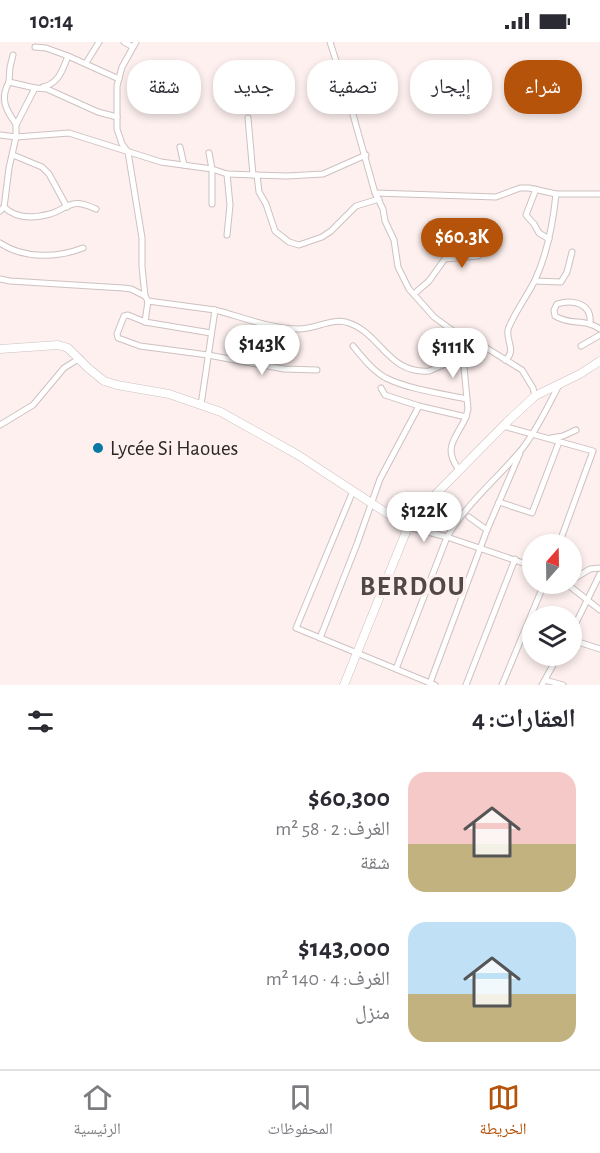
<!DOCTYPE html>
<html lang="ar">
<meta charset="utf-8">
<style>
:root{--surface:#fff;--page:#f7f7f7;--text:#2b2b33;--muted:#7c7c81;--line:#e1e1e2;--accent:#b45309}
body{margin:0;font-family:"Alegreya Sans","Noto Naskh Arabic",sans-serif;background:var(--page);color:var(--text);direction:rtl;height:100vh;display:flex;flex-direction:column;font-size:22px;white-space:nowrap}
*{box-sizing:border-box;margin:0}
p{font-size:20px;color:var(--muted)}
.icon{flex:none;width:33px;height:33px;fill:none;stroke:currentColor;stroke-width:2;stroke-linecap:round;stroke-linejoin:round}
.map{position:relative;height:643px;overflow:hidden;direction:ltr}
.sheet{display:flex;flex-direction:column;background:var(--surface);flex:1}
.sheet>*{flex:none}
.top-card{position:absolute;left:18px;top:18px;width:564px;height:54px;direction:rtl;display:flex;gap:12px}
.needle{width:39px;rotate:20deg}
.controls{position:absolute;left:522px;top:492px;display:grid;gap:12px}
.controls a{display:grid;place-items:center;width:60px;height:60px;border-radius:50%;background:var(--surface);box-shadow:0 3px 9px #0003;font-size:30px}
.price{position:absolute;translate:-50% -51px;padding:0 14px;border-radius:21px;background:#fff;color:#222;font-size:20px;line-height:39px;filter:drop-shadow(0 2px 3px #0008)}
.price::after{content:'';position:absolute;left:50%;top:36px;width:18px;height:14px;margin-left:-9px;background:inherit;clip-path:polygon(0 0,100% 0,50% 100%)}
.price.current{background:var(--accent);color:#fff}
ul{padding:0;list-style:none}
li{display:flex;align-items:center;gap:18px;height:150px;padding:0 24px}
li span{display:grid;place-items:center;flex:none;width:168px;height:120px;border-radius:18px;color:#555}
li>.icon{margin-inline-start:auto}
span .icon{width:72px;height:72px;fill:#fffc;stroke-width:1}
li b{font-size:26px}
h2{display:flex;justify-content:space-between;align-items:center;height:72px;padding:0 24px;font-size:26px}
.pill{padding:0 21px;border-radius:24px;background:var(--surface);box-shadow:0 3px 9px #0003;font-size:21px;line-height:54px}
.pill.current{background:var(--accent);color:#fff}
.status{display:flex;justify-content:space-between;align-items:center;height:42px;padding:0 30px;background:var(--surface);direction:ltr}
.status svg{height:16px;fill:currentColor}
.dock{display:flex;justify-content:space-around;align-items:center;height:84px;border-top:2px solid var(--line);background:var(--surface);font-size:16px;color:var(--muted)}
.dock a{display:grid;justify-items:center;gap:3px}
.dock .current{color:var(--accent)}
.map>svg:first-child{display:block}
.lines{fill:none;stroke-linecap:round;stroke-linejoin:round}
.street-casing{stroke:#cec1c0;stroke-width:7}
.secondary-casing{stroke:#cec1c0;stroke-width:9}
.street{stroke:#fff;stroke-width:5}
.secondary{stroke:#fff;stroke-width:8}
.poi-dot{fill:#0a78a2;stroke:#fdf0ef;stroke-width:2}
.labels{text-anchor:middle;dominant-baseline:central;stroke-width:6;stroke-linejoin:round;paint-order:stroke}
.poi-label{font-size:21px;fill:#2c2827;stroke:#fdf0ef;text-anchor:start}
.district-label{font-size:27px;font-weight:bold;letter-spacing:1.5px;fill:#514746;stroke:#fdf0ef}
</style>
<div class="status"><b>10:14</b><svg viewBox="0 0 49 12"><path d="M0 12V9h3v3zM5 12V6h3v6zM10 12V3h3v9zM15 12V0h3v12zM26 1h20v11H26zM47 4h2v5h-2z"/></svg></div>
<div class="map">
<svg width="600" height="643" viewBox="0 0 600 643">
<rect width="100%" height="100%" fill="#fdf0ef"/>
<g class="lines">
<g class="street-casing">
<g id="street">
<polyline points="124,0 133,5"/>
<polyline points="136,0 122,25 117,44 117,87 122,102 128,110 142,196 142,225 145,254 148,259"/>
<polyline points="330,0 352,69 375,151 383,167 385,179 394,198 398,225 409,247 434,275 464,297 485,305 522,328 533,346 535,354"/>
<polyline points="35,5 46,6 68,14"/>
<polyline points="86,21 99,0"/>
<polyline points="9,40 10,25 13,13"/>
<path d="M 43,45 C 59,41 62,29 68,14 L 119,37"/>
<polyline points="248,76 253,133"/>
<path d="M 16,82 C 5,67 0,56 9,40 L 35,46"/>
<polyline points="0,93 16,95 69,91 161,120 212,127 227,132 287,134 323,132 366,113"/>
<polyline points="180,105 184,123"/>
<polyline points="209,111 212,127 212,162"/>
<polyline points="13,113 42,125 49,132 67,165"/>
<polyline points="227,132 230,163 227,193"/>
<polyline points="257,133 259,150 266,162 275,189 289,200 299,203 322,195 331,189 356,164 379,157"/>
<polyline points="536,147 526,173 534,182 539,191 549,197"/>
<polyline points="375,151 496,155 520,146 529,146 556,152 600,152"/>
<path d="M 4,165 C 16,177 35,176 50,172 C 58,170 65,164 73,162 C 80,160 89,164 96,167"/>
<polyline points="0,169 4,165 5,158 9,126 16,95 16,83 35,46 47,47 98,70 117,75"/>
<path d="M 0,201 C 24,217 57,216 83,206"/>
<polyline points="445,217 478,214"/>
<polyline points="0,237 10,239 123,246 131,247 145,254"/>
<polyline points="535,239 561,240 567,230 572,210"/>
<polyline points="414,252 429,239 466,187"/>
<path d="M 215,268 C 242,275 271,287 299,287 C 316,287 333,275 349,281 C 381,292 388,332 429,329 L 485,305"/>
<polyline points="145,280 211,291"/>
<path d="M 590,281 C 592,261 572,257 557,262 L 554,268 L 555,274 C 571,284 584,276 600,287"/>
<path d="M 353,304 C 362,315 373,329 386,336 C 408,347 443,352 467,357 L 468,367 L 466,375 L 419,364 L 385,353 L 381,346"/>
<polyline points="581,304 600,293"/>
<polyline points="208,313 284,327 317,328"/>
<polyline points="463,315 467,357"/>
<path d="M 505,318 C 517,309 506,300 508,288 C 511,276 529,251 535,238 C 548,210 553,182 556,152"/>
<polyline points="201,363 215,268 148,259 145,280 128,273 124,274 117,292 118,296 140,304 208,313"/>
<polyline points="0,383 33,363 64,326 80,316"/>
<polyline points="503,384 593,409 559,502"/>
<polyline points="551,396 563,394 576,388"/>
<path d="M 459,428 C 442,405 456,397 466,375"/>
<polyline points="353,449 296,586 435,643"/>
<polyline points="499,460 532,471 559,400"/>
<polyline points="469,475 487,488"/>
<polyline points="408,485 447,495 532,524"/>
<polyline points="572,538 590,527 600,526"/>
<polyline points="567,542 600,568"/>
<polyline points="572,589 600,532"/>
<polyline points="320,596 357,502 380,437 419,364"/>
<polyline points="572,598 600,607"/>
<path d="M 396,627 L 447,495 C 467,461 497,437 522,407 C 537,388 548,364 559,343"/>
<polyline points="545,638 563,643"/>
<polyline points="430,641 487,488 520,411"/>
<polyline points="466,643 515,517"/>
<polyline points="502,643 544,542"/>
<polyline points="542,643 558,614"/>
</g>
</g>
<g class="secondary-casing">
<g id="secondary">
<polyline points="0,307 58,303 68,306 88,326 104,339 117,343 169,352 221,370 298,413 408,485"/>
<polyline points="344,643 408,485 430,458 507,380 535,354 580,332 600,319"/>
</g>
</g>
<use href="#street" class="street"/>
<use href="#secondary" class="secondary"/>
</g>
<circle class="poi-dot" cx="98" cy="406" r="6"/>
<g class="labels">
<g class="poi-label">
<text x="110" y="406">Lycée Si Haoues</text>
</g>
<g class="district-label">
<text x="413" y="544">BERDOU</text>
</g>
</g>
</svg>
<div class="controls">
<a><svg class="needle" viewBox="-14 -14 28 28"><path d="M0-13l5 13h-10z" fill="#e53935"/><path d="M0 13l5-13h-10z" fill="#7c7c81"/></svg></a>
<a><svg class="icon" aria-label="layers" viewBox="0 0 24 24"><path d="M12 4l9 5-9 5-9-5zM3 14l9 5 9-5"/></svg></a>
</div>
<b class="price current" style="left:462px;top:227px">$60.3K</b>
<b class="price" style="left:262px;top:334px">$143K</b>
<b class="price" style="left:453px;top:337px">$111K</b>
<b class="price" style="left:424px;top:501px">$122K</b>
<div class="top-card">
<a class="pill current">شراء</a>
<a class="pill">إيجار</a>
<a class="pill">تصفية</a>
<a class="pill">جديد</a>
<a class="pill">شقة</a>
</div>
</div>
<section class="sheet">
<h2>العقارات: 4<svg class="icon" aria-label="filters" viewBox="0 0 24 24"><path d="M4 7h16M4 17h16"/><circle cx="9" cy="7" r="2"/><circle cx="15" cy="17" r="2"/></svg></h2>
<ul>
<li><span style="background:linear-gradient(#f6c9c9 60%,#c2b280 0)"><svg class="icon" aria-label="home" viewBox="0 0 24 24"><path d="M3 11l9-7 9 7M6 9v11h12V9"/></svg></span><div><b>$60,300</b><p>الغرف: 2 · 58 m²</p><p>شقة</p></div></li>
<li><span style="background:linear-gradient(#bfe0f5 60%,#c2b280 0)"><svg class="icon" aria-label="home" viewBox="0 0 24 24"><path d="M3 11l9-7 9 7M6 9v11h12V9"/></svg></span><div><b>$143,000</b><p>الغرف: 4 · 140 m²</p><p>منزل</p></div></li>
</ul>
</section>
<nav class="dock">
<a class="current"><svg class="icon" aria-label="map" viewBox="0 0 24 24"><path d="M3 6l6-2 6 2 6-2v14l-6 2-6-2-6 2zM9 4v14M15 6v14"/></svg>الخريطة</a>
<a><svg class="icon" aria-label="saved" viewBox="0 0 24 24"><path d="M7 4h10v16l-5-4-5 4z"/></svg>المحفوظات</a>
<a><svg class="icon" aria-label="home" viewBox="0 0 24 24"><path d="M3 11l9-7 9 7M6 9v11h12V9"/></svg>الرئيسية</a>
</nav>
